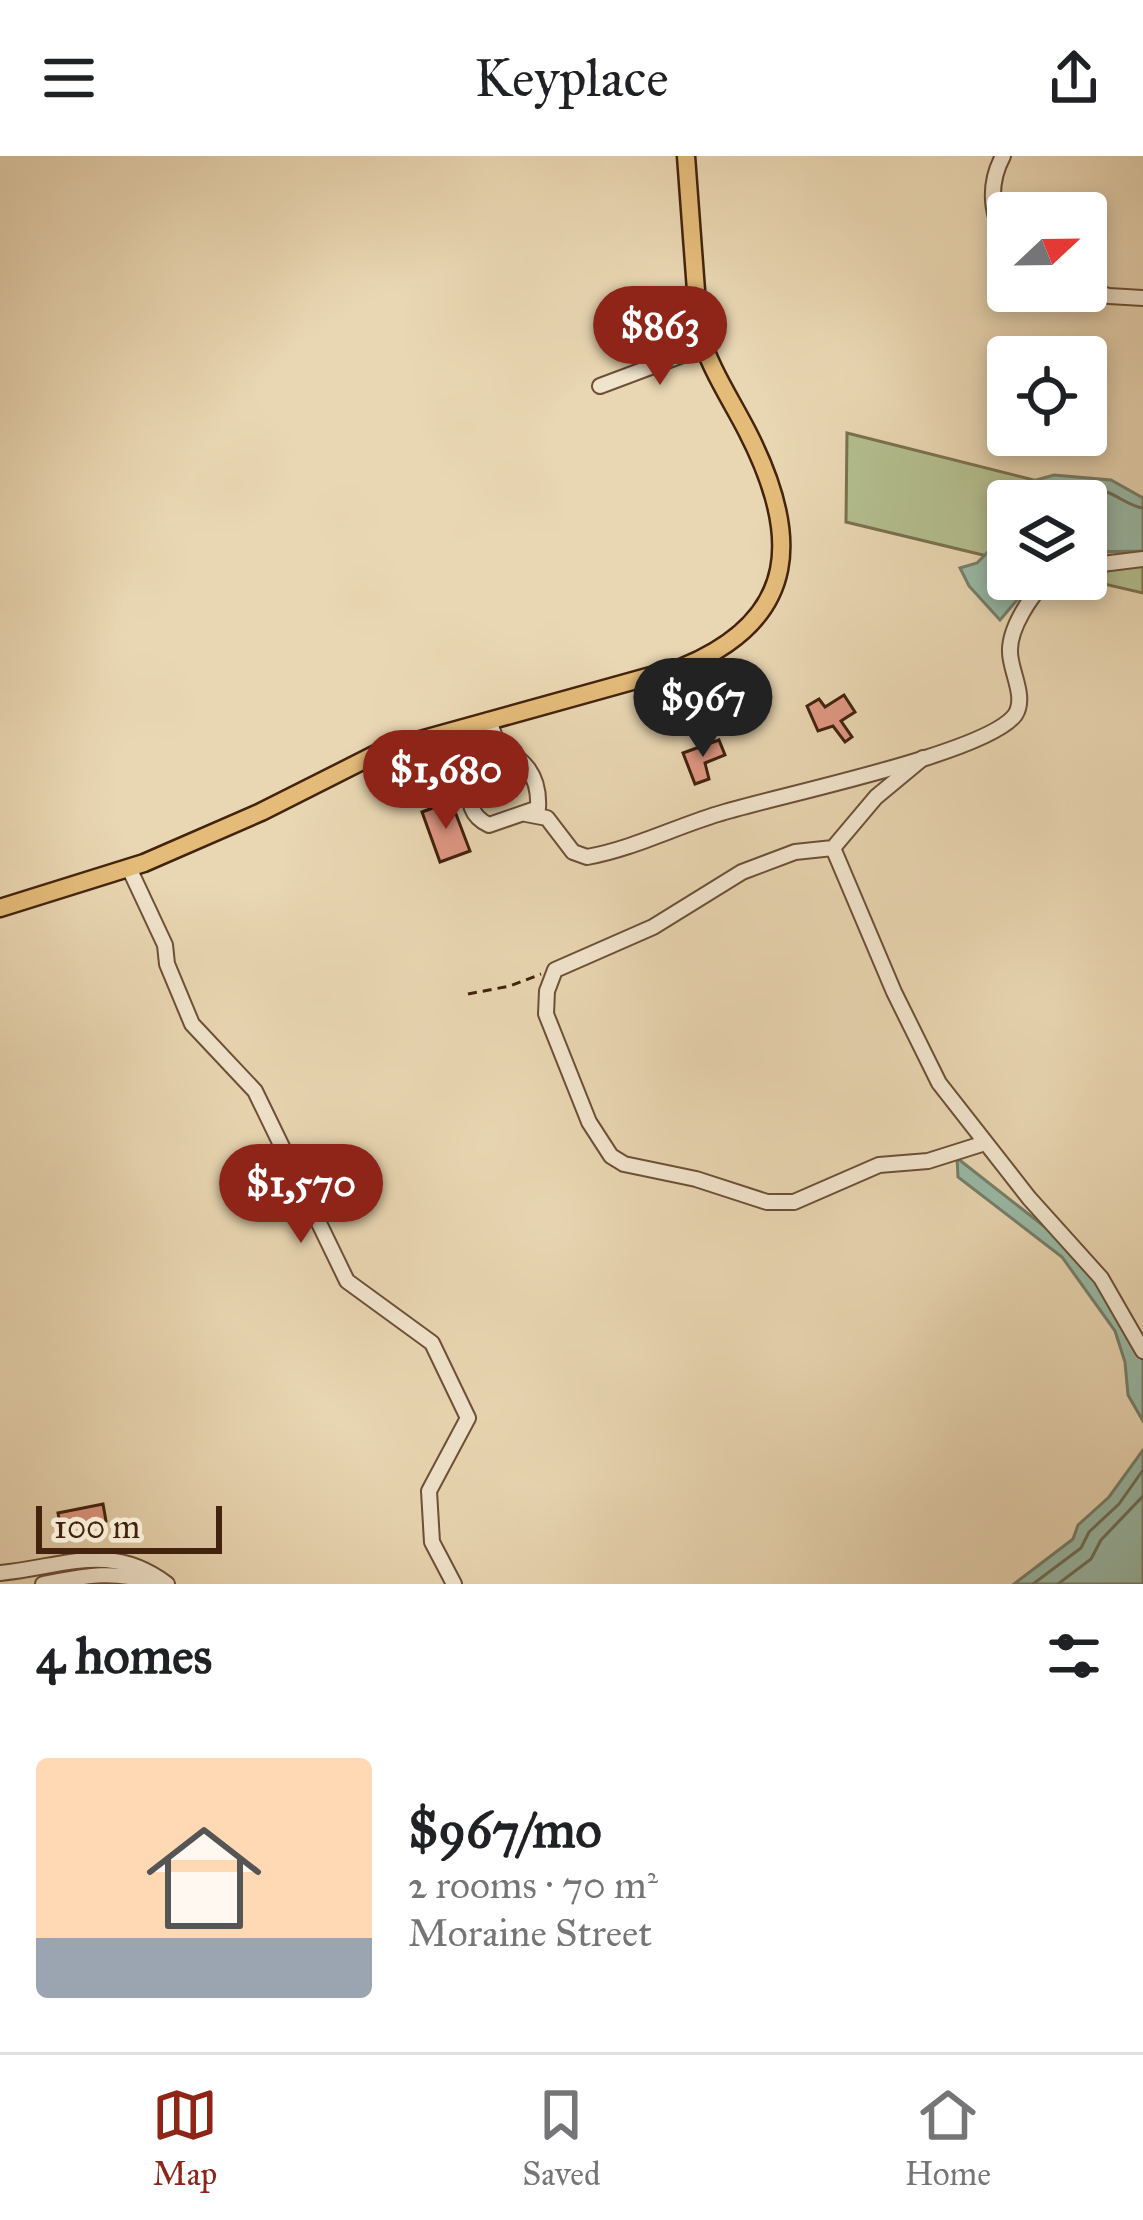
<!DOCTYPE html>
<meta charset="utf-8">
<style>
:root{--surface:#fff;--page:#f2f2f2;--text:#202124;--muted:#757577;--line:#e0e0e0;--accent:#8f2418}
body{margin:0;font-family:"IM FELL Great Primer",serif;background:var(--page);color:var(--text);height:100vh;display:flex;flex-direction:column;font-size:45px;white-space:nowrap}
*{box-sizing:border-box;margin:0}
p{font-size:39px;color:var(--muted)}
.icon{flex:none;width:66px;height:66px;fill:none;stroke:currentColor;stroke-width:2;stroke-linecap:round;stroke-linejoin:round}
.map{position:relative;height:1428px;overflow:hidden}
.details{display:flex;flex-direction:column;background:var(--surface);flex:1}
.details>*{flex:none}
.needle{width:78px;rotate:68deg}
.controls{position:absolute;left:987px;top:36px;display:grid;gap:24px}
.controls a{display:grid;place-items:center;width:120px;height:120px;border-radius:12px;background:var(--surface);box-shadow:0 6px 18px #0003;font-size:60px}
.scale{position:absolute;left:36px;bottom:30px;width:186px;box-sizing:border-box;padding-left:12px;border:6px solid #43230e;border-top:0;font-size:33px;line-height:42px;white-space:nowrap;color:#43230e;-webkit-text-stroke:9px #f1e4cd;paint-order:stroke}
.price{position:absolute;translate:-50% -102px;padding:0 27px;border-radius:42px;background:var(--accent);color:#fff;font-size:39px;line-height:78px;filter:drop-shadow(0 3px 6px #0008)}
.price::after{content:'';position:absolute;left:50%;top:72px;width:36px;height:27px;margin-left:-18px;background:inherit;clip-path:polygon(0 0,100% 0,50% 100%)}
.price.active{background:#222;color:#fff}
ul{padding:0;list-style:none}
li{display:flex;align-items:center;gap:36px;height:300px;padding:0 36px}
li span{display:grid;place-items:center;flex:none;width:336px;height:240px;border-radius:12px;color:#555}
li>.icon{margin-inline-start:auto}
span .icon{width:144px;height:144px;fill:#fffc;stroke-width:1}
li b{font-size:51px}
h2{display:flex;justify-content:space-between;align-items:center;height:144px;padding:0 36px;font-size:51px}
header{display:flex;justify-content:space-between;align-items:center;height:156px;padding:0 36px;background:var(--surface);font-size:54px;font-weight:600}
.dock{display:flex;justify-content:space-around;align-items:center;height:168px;border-top:3px solid var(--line);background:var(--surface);font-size:33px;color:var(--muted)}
.dock a{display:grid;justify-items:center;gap:6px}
.dock .active{color:var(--accent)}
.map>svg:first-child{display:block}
.green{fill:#b3be8f;stroke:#7b704e;stroke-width:3}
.water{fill:#99baa7;stroke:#777e6a;stroke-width:3}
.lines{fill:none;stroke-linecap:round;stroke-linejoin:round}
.shore{stroke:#6e6e5a;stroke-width:3}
.building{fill:#df9783;stroke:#43230e;stroke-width:3}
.minor-casing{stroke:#6c5037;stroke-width:18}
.major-casing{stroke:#43230e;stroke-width:21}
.path{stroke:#43230e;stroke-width:3;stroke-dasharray:9 6;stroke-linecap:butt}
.minor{stroke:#f1e4cd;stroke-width:14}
.major{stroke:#e4bb79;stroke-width:16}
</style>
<header><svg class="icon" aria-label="menu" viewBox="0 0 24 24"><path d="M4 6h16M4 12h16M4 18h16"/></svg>Keyplace<svg class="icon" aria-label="share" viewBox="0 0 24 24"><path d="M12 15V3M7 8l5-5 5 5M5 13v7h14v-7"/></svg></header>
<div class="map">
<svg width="1143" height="1428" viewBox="0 0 1143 1428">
<rect width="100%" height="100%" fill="#e9d6b2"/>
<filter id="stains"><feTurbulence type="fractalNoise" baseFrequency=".00167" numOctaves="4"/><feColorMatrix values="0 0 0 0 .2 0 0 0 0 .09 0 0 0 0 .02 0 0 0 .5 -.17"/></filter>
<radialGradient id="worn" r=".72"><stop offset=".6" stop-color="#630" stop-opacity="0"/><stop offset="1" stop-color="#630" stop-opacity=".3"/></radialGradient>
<polygon class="green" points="847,277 1113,344 1143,345 1143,437 1083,423 1086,423 1086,345 1008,345 1008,405 846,366"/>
<g class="water">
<polygon points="1054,319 1111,324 1143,342 1143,395 1086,396 1086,345 1008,345 1008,365 994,348 1004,333"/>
<polygon points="989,395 1008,406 1008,423 1035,423 1000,464 969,430 960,412 977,407"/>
<polygon points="957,1002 1082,1100 1143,1201 1143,1265 1128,1239 1125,1206 1115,1175 1062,1101 958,1021"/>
<polygon points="1143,1294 1143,1428 1014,1428 1073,1383 1078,1369 1109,1341"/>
</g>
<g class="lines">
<g class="shore">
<path d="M 1011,345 C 1040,332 1076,325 1107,336 C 1120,341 1129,350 1143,352"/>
<polyline points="1033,1428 1081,1392 1089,1376 1119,1348 1143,1314"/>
<polyline points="1058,1428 1091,1403 1101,1384 1143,1340"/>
</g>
</g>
<g class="building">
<polygon points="844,539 855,556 841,565 852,581 845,586 833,570 818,575 807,550 819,543 825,551"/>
<polygon points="719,584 725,599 705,607 709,623 695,628 683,597"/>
<polygon points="451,645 470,695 440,706 422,656"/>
<polygon points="103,1348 106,1365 61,1373 58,1357"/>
</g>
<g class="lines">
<g class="minor-casing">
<g id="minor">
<path d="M 1003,0 C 987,30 991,60 1008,89"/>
<polyline points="1086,134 1109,140 1143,142"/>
<polyline points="600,230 704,191"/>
<polyline points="1086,410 1143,403"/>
<path d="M 489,564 L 497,587 C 477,607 452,652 489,669 L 538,652 C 540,618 524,604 497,587"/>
<polyline points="923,602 876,641 833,692 795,696 742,716 653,771 555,814 547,835 546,858 589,966 611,1000 624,1008 696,1023 767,1046 794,1046 879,1009 928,1005 985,987"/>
<path d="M 526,658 L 547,662 L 573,696 L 587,701 C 632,693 675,671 718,658 C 774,640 986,598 1015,559 C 1027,541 1010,515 1010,496 C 1009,472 1031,440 1047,423"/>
<polyline points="833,692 894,836 939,927 1029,1042 1101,1122 1143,1195"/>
<polyline points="129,712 165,789 167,808 192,868 255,935 347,1125 432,1187 468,1262 429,1335 432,1386 454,1428"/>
<path d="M 0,1417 C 64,1411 110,1385 167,1428"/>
<path d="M 43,1428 C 84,1420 115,1413 155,1428"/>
</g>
</g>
<g class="major-casing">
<path id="major" d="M 0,752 L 144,707 L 261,656 L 384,594 L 683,511 C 801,462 800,378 747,275 C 730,242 709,211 699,175 L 686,0"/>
</g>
<polyline class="path" points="468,838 510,830 541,818"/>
<use href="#minor" class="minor"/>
<use href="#major" class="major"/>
</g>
<rect width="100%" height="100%" filter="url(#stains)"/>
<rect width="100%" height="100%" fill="url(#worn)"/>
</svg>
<div class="controls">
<a><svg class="needle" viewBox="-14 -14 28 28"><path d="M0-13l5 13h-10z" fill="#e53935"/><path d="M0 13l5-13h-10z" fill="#757577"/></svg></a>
<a><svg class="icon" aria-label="locate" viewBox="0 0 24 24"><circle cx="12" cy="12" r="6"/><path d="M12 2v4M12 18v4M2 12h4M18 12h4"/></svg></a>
<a><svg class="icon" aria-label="layers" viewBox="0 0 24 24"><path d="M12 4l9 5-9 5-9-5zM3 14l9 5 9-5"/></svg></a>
</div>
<div class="scale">100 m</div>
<b class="price" style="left:660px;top:232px">$863</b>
<b class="price active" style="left:703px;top:604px">$967</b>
<b class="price" style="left:446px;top:676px">$1,680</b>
<b class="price" style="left:301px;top:1090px">$1,570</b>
</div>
<section class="details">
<h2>4 homes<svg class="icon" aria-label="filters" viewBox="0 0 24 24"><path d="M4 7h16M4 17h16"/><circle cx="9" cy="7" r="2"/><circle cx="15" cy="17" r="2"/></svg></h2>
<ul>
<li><span style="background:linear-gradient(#ffd9b3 75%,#9aa5b1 0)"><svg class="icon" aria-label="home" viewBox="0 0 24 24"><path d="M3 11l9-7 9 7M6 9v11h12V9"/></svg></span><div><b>$967/mo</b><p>2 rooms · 70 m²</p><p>Moraine Street</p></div></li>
</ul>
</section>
<nav class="dock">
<a class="active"><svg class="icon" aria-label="map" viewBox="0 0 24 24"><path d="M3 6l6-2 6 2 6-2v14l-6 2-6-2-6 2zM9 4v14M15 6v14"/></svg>Map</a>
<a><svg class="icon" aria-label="saved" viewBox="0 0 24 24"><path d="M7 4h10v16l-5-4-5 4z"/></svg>Saved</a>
<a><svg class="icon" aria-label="home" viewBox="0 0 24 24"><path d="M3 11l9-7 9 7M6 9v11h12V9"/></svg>Home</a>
</nav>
